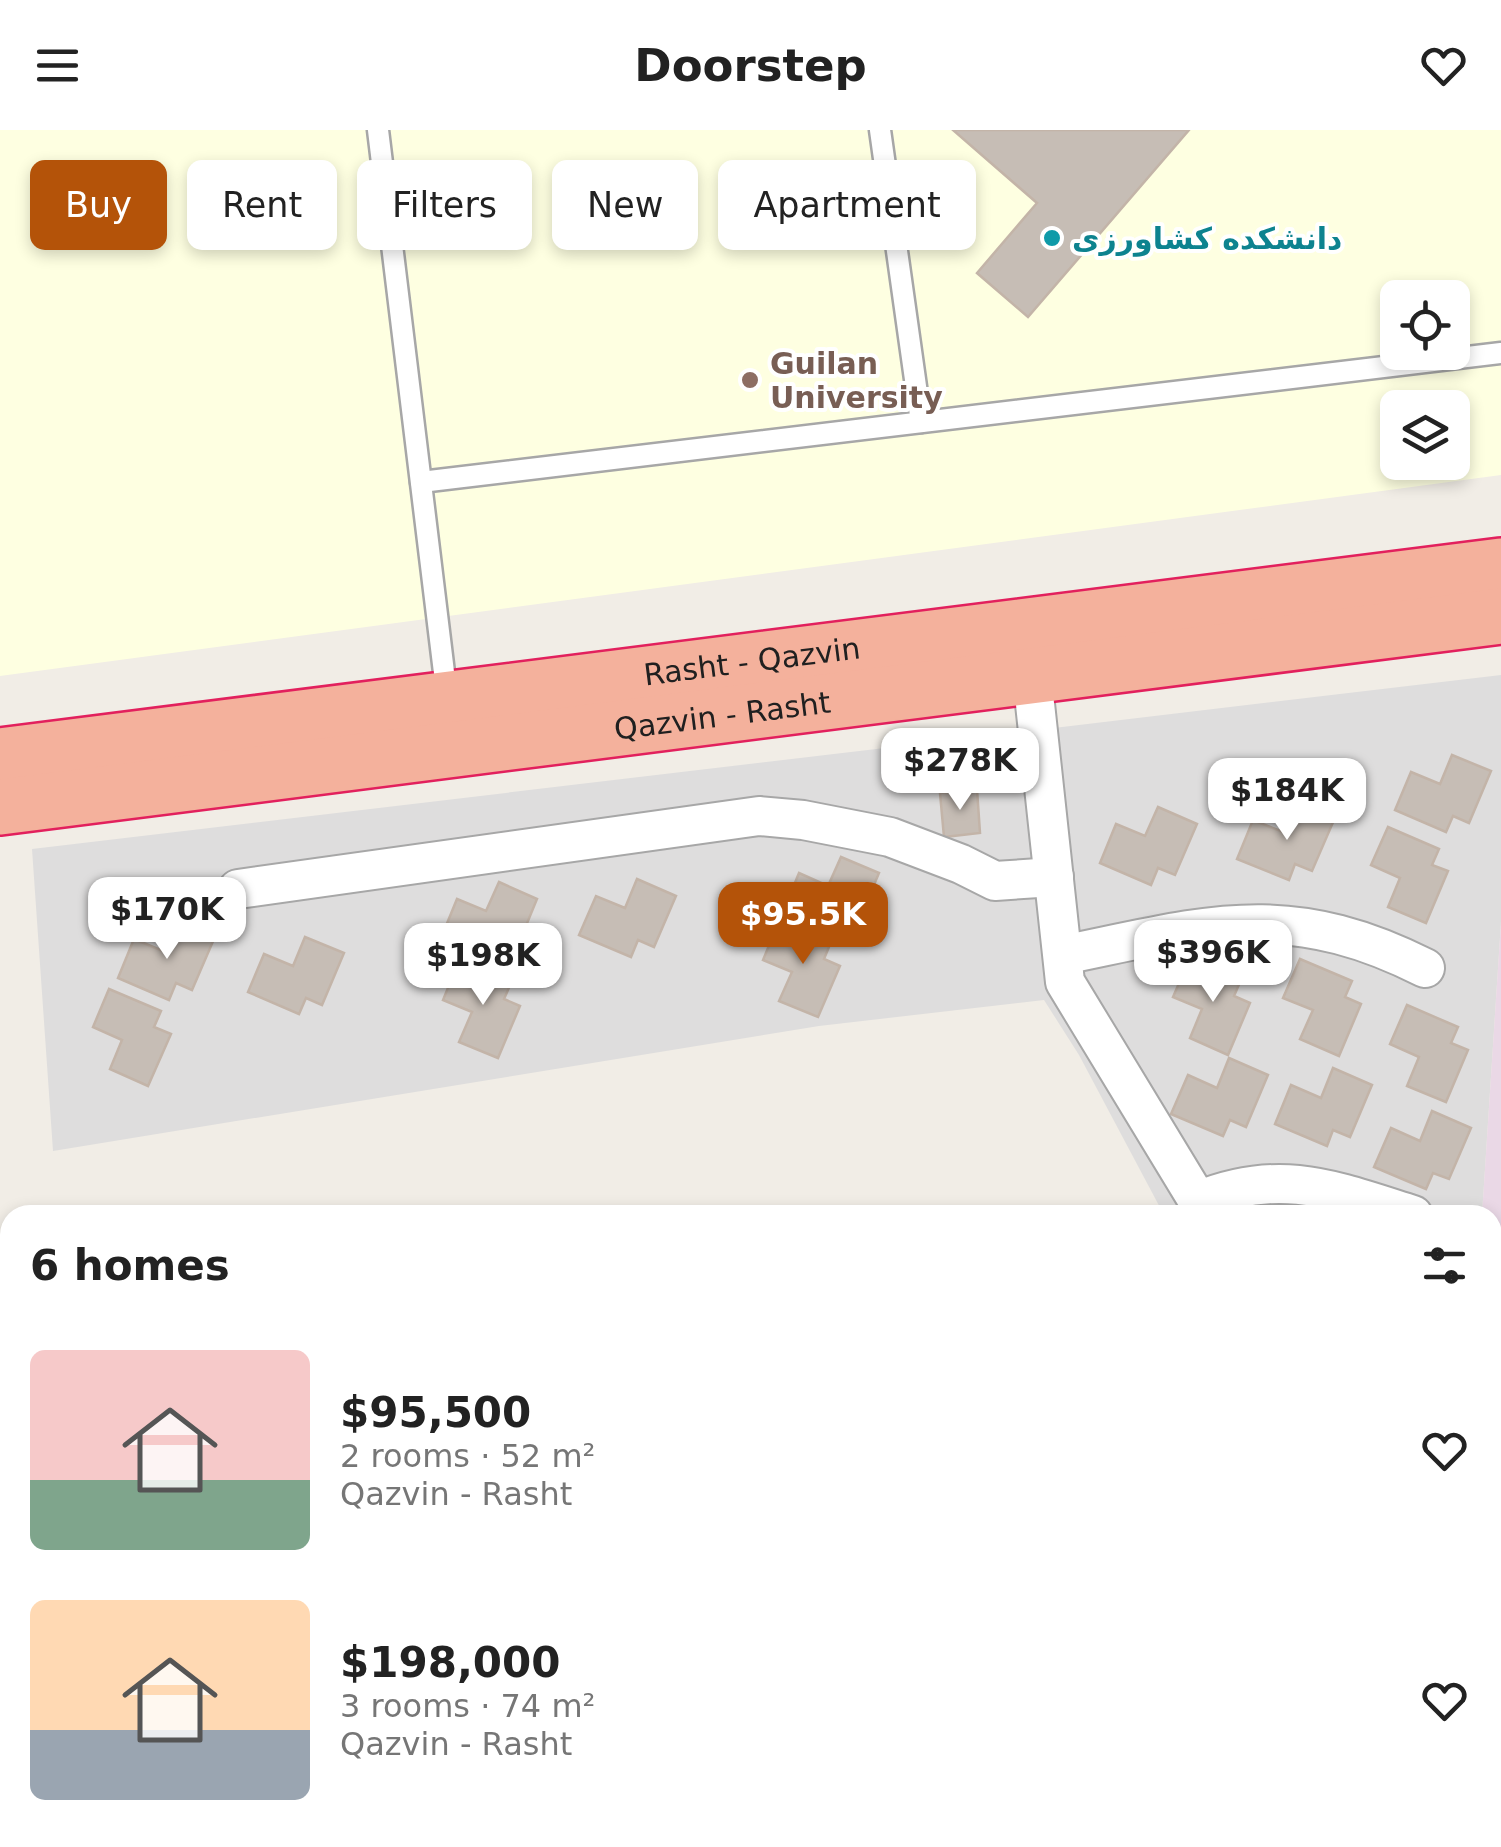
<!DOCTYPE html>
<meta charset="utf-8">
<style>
:root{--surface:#fff;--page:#f2f2f2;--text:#222;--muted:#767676;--accent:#b45309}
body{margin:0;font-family:"DejaVu Sans","Noto Sans Arabic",sans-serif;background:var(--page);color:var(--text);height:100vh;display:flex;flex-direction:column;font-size:38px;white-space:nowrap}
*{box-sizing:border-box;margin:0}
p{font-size:32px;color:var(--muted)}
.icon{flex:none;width:55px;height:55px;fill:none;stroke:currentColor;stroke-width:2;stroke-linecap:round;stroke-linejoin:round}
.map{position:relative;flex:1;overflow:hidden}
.side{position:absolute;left:0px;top:1075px;width:1502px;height:642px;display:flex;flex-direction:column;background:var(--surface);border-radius:30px 30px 0 0;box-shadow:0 5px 15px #0003}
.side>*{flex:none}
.guide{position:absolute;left:30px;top:30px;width:1000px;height:90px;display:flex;gap:20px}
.tools{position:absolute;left:1380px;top:150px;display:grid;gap:20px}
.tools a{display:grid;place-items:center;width:90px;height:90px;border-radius:15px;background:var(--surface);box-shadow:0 5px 15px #0003;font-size:50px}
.price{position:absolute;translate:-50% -85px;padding:0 22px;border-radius:20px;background:#fff;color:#222;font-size:32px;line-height:65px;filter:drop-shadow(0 2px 5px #0008)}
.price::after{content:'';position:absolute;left:50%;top:60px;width:30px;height:22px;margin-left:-15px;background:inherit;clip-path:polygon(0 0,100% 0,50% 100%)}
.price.on{background:var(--accent);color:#fff}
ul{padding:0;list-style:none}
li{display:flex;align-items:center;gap:30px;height:250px;padding:0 30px}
li span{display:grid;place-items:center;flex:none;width:280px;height:200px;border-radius:15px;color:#555}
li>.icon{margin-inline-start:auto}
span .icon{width:120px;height:120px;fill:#fffc;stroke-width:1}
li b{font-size:42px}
h2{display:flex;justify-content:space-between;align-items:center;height:120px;padding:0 30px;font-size:42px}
.pill{padding:0 35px;border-radius:15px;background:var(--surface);box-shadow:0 5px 15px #0003;font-size:35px;line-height:90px}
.pill.on{background:var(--accent);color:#fff}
header{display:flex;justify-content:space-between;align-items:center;height:130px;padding:0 30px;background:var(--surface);font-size:45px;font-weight:700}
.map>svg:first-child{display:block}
.residential{fill:#dedddd}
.industrial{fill:#ead8e6}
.education{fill:#feffe1;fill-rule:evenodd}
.building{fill:#c6bdb5;stroke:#c3b4a8;stroke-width:2.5}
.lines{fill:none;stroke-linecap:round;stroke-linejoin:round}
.service-casing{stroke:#a7a7a7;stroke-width:25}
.minor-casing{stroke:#a7a7a7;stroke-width:42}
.trunk-casing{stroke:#e2205d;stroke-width:60}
.service{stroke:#fff;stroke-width:20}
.minor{stroke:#fff;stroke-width:38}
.trunk{stroke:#f4b19c;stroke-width:55}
.culture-dot{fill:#0f9aa8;stroke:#fff;stroke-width:4}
.education-dot{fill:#8d6e63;stroke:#fff;stroke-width:4}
.labels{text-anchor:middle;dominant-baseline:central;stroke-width:8;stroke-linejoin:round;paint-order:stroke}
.culture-label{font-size:30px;font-weight:bold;fill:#0d838f;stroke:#fff;text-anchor:start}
.education-label{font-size:30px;font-weight:bold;fill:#785e54;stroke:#fff;text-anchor:start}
.street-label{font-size:30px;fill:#202020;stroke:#fff}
</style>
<header><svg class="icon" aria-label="menu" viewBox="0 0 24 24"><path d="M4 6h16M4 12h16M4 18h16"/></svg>Doorstep<svg class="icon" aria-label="heart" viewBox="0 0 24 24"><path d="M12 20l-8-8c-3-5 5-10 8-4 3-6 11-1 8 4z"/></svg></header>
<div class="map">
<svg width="1501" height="1717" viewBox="0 0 1501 1717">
<rect width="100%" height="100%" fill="#f1ede6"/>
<g class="residential">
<polygon points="1501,545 1501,792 1482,1085 1164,1085 1079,925 1044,870 819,896 53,1021 32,719"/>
<polygon points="1492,1261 1501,1324 1501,1424 1493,1428"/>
</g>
<polygon class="industrial" points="1501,792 1501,1324 1492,1261 1492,1085 1482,1085"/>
<path class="education" d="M 0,0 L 1501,0 L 1501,345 L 0,546 ZM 1398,168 L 1452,168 L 1452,222 L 1398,222 ZM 1398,278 L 1452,278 L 1452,332 L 1398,332 Z"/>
<g class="building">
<polygon points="953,0 1189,0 1028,187 977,143 1037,73"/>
<polygon points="1452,625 1491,641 1469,693 1453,686 1446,702 1395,680 1411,642 1440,654"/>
<polygon points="977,659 980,703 944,707 940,663"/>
<polygon points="1295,673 1334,690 1312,741 1295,734 1289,750 1237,729 1253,690 1283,702"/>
<polygon points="1158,677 1197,694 1175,745 1158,738 1151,755 1100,733 1116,694 1145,706"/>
<polygon points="1388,697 1439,719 1432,735 1448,741 1426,793 1388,777 1400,748 1371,735"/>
<polygon points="841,727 879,743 857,795 841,788 834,804 783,782 799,743 828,756"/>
<polygon points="637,749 676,766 654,817 638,810 631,827 579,805 596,766 625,778"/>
<polygon points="499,752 537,769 516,820 499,813 492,829 441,808 457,769 486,781"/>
<polygon points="779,791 831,812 824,829 840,836 818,887 779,871 792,842 763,830"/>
<polygon points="175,792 214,809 192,860 176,853 169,870 118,848 134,809 163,821"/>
<polygon points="305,807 344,823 322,875 306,868 299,884 248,862 264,824 293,836"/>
<polygon points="1190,828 1241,850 1234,866 1250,873 1228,925 1190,908 1202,879 1173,867"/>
<polygon points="1300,829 1352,851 1345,867 1361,874 1339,926 1300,909 1313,880 1283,868"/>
<polygon points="459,831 511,853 504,869 520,876 498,928 459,912 472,882 443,870"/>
<polygon points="109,859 161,881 154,897 171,904 148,956 110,939 122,910 93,897"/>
<polygon points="1407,875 1458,897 1451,913 1468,920 1446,972 1407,956 1419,927 1390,914"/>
<polygon points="1229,928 1268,945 1246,997 1230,990 1223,1006 1171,984 1188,945 1217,958"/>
<polygon points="1333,938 1372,955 1350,1007 1333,1000 1327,1016 1275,994 1291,955 1321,968"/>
<polygon points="1432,981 1471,998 1449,1049 1433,1043 1426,1059 1374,1037 1391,998 1420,1011"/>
</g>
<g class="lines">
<g class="service-casing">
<g id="service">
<polyline points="378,0 447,567"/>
<polyline points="880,0 921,292"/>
<polyline points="421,352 1501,223"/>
</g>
</g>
<g class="minor-casing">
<g id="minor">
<polyline points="1032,546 1065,852 1198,1071 1202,1085"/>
<polyline points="238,759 759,686 803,690 890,707 961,734 995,751 1054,747"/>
<path d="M 1063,825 C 1206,796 1286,768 1425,838"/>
<path d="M 1198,1071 C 1280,1037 1334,1060 1413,1085"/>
</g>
</g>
<g class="trunk-casing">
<g id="trunk">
<path id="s1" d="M 0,626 L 1501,436"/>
<path id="s2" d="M 0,677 L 1501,486"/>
</g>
</g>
<use href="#service" class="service"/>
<use href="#minor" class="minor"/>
<use href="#trunk" class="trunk"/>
</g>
<circle class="culture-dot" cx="1052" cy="108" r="10"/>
<circle class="education-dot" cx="750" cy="250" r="10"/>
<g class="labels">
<g class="culture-label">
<text x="1072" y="108">دانشکده کشاورزی</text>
</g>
<g class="education-label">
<text x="770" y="233">Guilan<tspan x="770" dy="34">University</tspan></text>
</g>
<g class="street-label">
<text stroke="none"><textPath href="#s1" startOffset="758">Rasht - Qazvin</textPath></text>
<text stroke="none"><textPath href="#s2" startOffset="728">Qazvin - Rasht</textPath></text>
</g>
</g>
</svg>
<div class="tools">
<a><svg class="icon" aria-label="locate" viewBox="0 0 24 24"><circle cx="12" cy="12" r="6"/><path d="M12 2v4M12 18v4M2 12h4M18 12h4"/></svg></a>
<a><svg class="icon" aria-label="layers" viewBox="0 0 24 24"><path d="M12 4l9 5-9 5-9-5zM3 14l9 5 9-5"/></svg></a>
</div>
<b class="price" style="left:960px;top:683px">$278K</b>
<b class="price" style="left:1287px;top:713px">$184K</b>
<b class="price" style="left:167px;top:832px">$170K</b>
<b class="price on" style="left:803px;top:837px">$95.5K</b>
<b class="price" style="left:1213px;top:875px">$396K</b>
<b class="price" style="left:483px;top:878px">$198K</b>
<div class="guide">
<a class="pill on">Buy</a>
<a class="pill">Rent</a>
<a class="pill">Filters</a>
<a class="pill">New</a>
<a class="pill">Apartment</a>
</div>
<section class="side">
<h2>6 homes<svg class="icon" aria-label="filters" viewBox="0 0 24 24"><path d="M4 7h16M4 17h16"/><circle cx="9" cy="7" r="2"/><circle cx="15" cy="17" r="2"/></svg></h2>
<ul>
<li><span style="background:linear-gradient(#f6c9c9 65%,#7fa58c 0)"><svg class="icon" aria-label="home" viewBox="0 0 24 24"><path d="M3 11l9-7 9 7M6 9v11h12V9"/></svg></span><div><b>$95,500</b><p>2 rooms · 52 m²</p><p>Qazvin - Rasht</p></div><svg class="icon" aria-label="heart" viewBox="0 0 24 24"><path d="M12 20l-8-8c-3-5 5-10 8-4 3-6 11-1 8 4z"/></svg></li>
<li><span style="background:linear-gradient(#ffd9b3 65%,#9aa5b1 0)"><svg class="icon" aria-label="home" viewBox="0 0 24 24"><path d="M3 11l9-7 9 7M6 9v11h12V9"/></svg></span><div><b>$198,000</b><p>3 rooms · 74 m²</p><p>Qazvin - Rasht</p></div><svg class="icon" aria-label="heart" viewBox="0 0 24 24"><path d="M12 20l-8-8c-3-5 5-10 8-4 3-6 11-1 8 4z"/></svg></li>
</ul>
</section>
</div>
